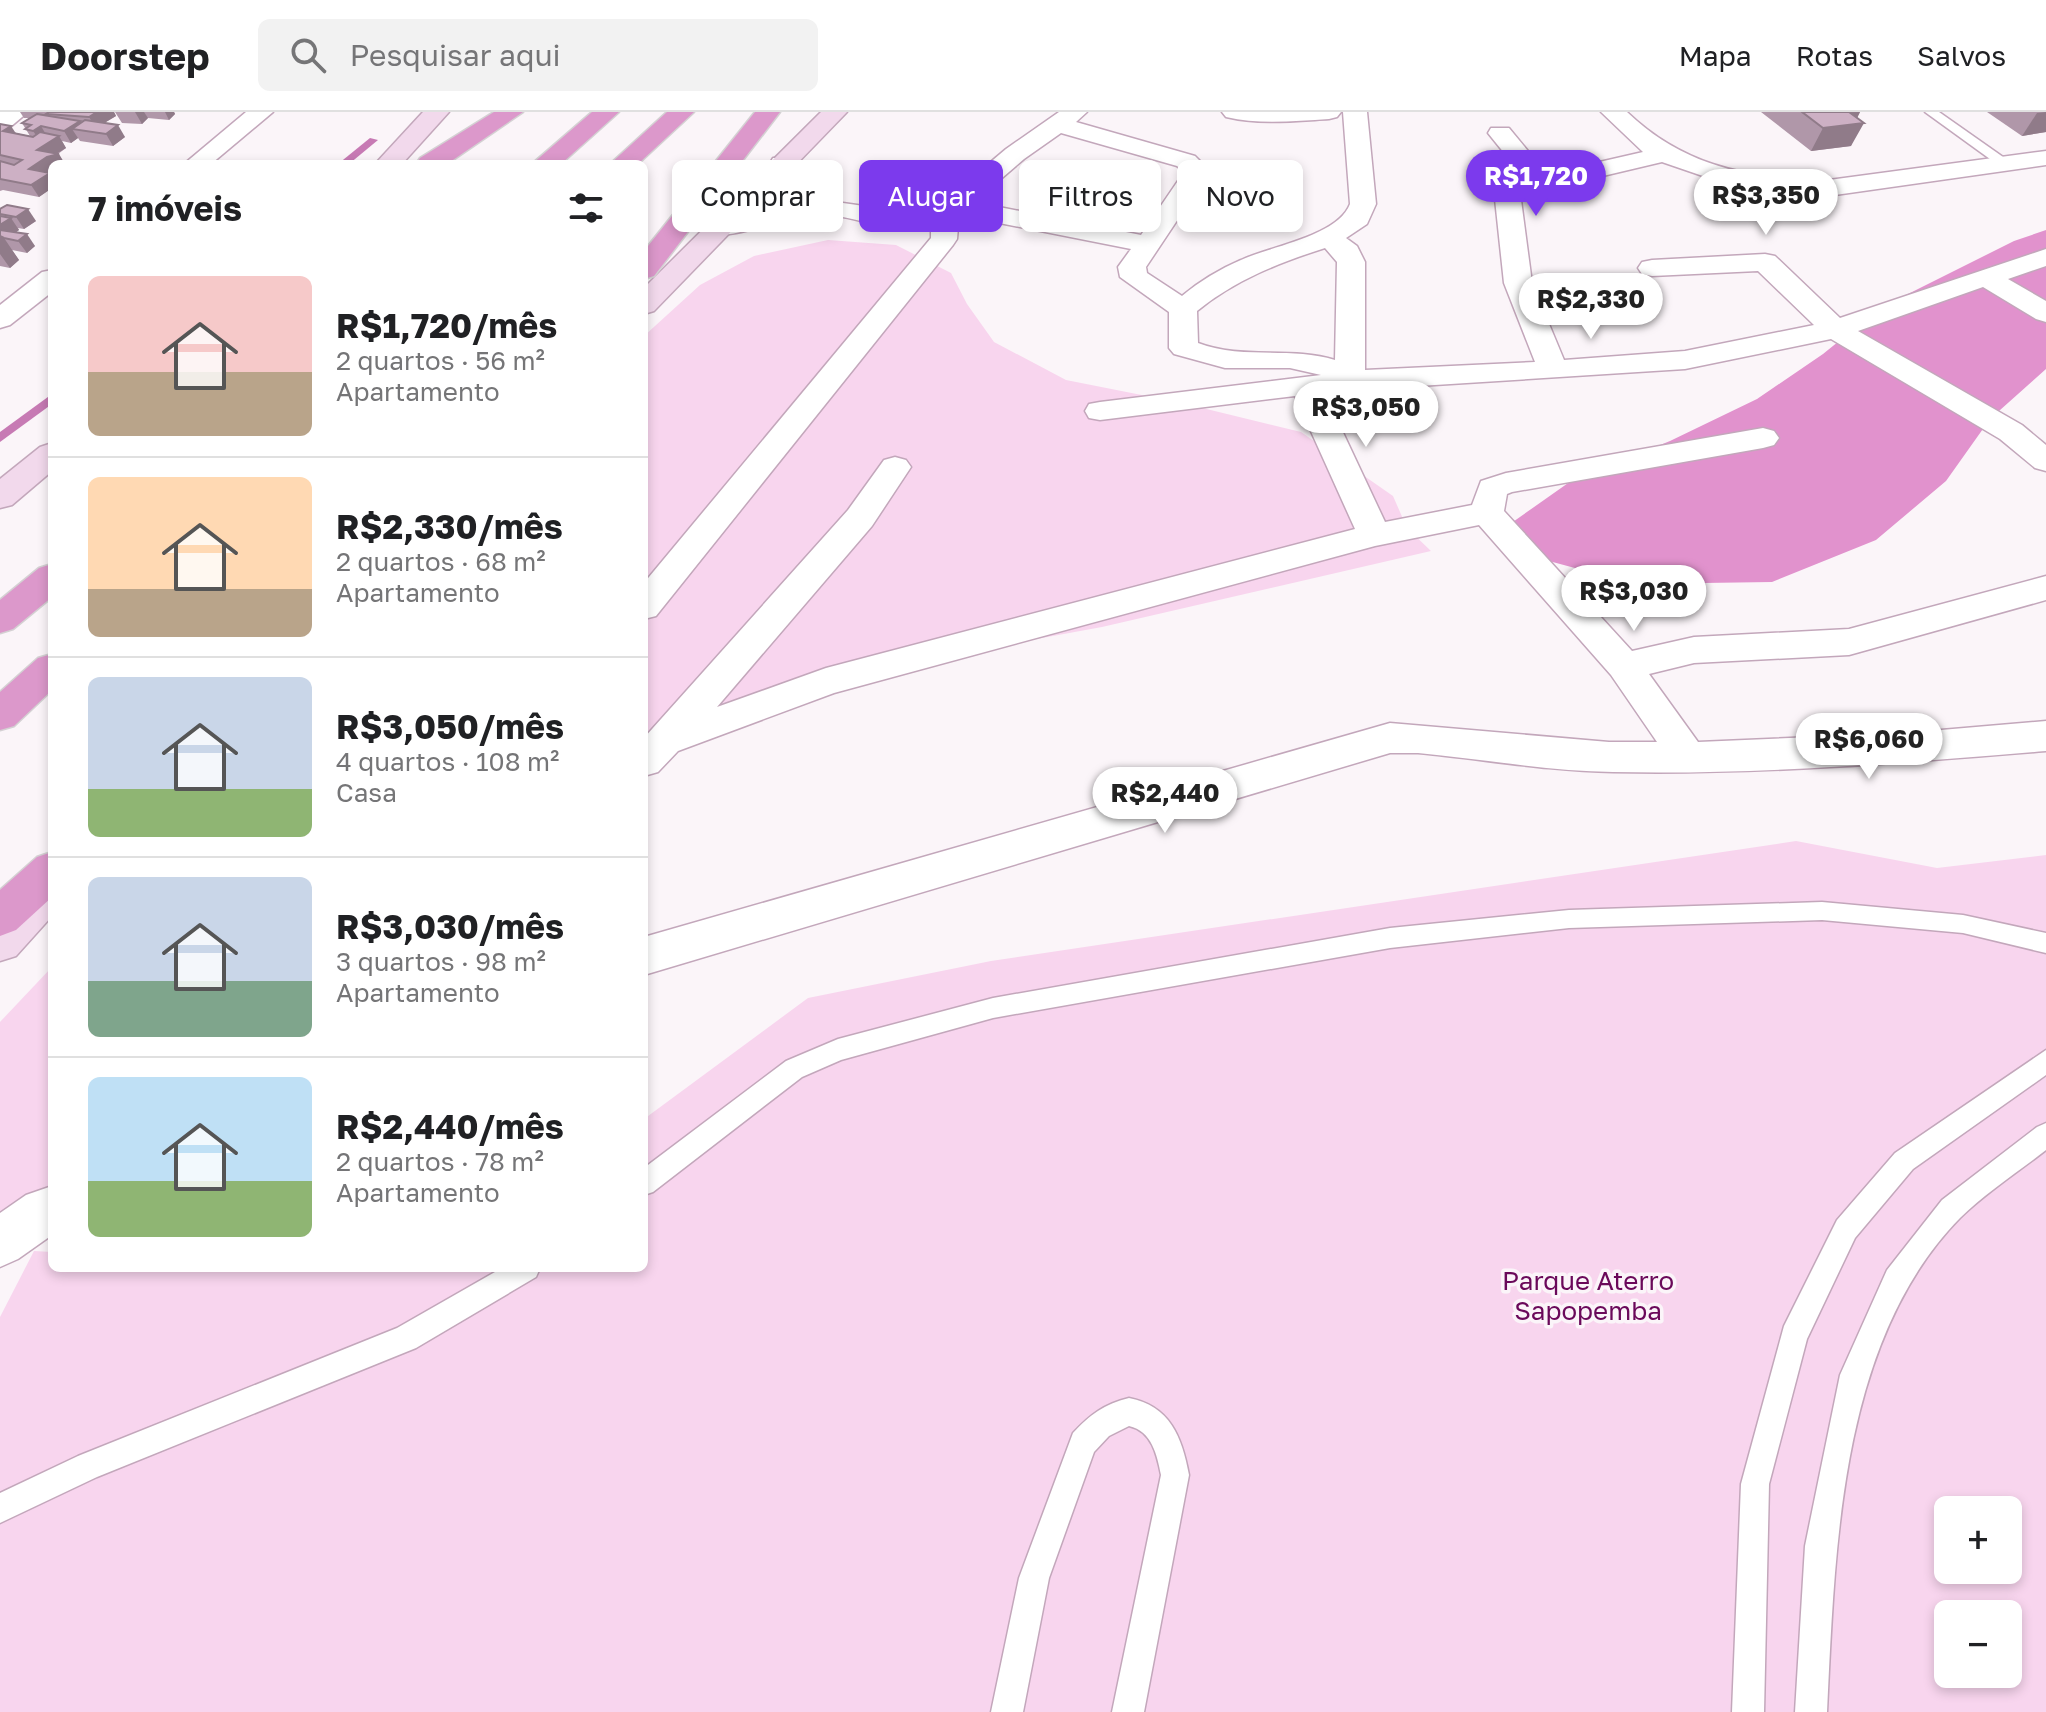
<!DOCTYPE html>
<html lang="pt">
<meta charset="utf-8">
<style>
:root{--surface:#fff;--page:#f2f2f2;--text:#202124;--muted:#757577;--line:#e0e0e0;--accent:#7c3aed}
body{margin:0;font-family:"Golos Text",sans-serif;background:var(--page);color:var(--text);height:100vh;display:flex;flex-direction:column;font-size:30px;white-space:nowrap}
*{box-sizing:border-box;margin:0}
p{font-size:26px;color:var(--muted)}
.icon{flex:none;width:44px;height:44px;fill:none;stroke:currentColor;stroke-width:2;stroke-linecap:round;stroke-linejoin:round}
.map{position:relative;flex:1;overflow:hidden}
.panel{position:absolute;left:48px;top:48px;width:600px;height:1112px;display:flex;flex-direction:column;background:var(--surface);border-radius:12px;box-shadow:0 4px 12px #0003}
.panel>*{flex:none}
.hud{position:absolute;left:672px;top:48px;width:760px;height:72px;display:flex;gap:16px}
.buttons{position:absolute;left:1934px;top:1384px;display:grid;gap:16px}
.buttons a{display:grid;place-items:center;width:88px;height:88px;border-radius:12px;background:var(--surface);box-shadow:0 4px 12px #0003;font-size:40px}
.price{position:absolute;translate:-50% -68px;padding:0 18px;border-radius:28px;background:#fff;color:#222;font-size:26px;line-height:52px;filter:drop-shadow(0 2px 4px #0008)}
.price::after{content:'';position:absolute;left:50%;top:48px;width:24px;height:18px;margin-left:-12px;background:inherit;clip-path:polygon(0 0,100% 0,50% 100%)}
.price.on{background:var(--accent);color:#fff}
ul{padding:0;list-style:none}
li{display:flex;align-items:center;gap:24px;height:200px;padding:0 40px}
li+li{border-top:2px solid var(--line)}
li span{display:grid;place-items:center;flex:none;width:224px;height:160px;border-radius:12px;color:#555}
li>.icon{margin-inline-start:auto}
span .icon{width:96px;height:96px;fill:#fffc;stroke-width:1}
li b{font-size:34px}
h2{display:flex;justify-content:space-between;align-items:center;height:96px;padding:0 40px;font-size:34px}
.chip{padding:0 28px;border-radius:12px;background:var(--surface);box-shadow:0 4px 12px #0003;font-size:28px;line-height:72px}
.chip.on{background:var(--accent);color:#fff}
header{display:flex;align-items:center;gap:48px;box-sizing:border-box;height:112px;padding:0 40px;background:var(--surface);border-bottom:2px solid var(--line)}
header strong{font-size:38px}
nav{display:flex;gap:44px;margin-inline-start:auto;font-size:28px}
.search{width:560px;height:72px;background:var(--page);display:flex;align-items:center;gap:20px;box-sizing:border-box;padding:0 28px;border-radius:12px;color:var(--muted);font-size:30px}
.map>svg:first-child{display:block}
.green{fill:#f8d5ee;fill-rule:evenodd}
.forest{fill:#e192cd}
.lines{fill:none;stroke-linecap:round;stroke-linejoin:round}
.stream{fill:#c77ab4;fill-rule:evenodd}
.service-casing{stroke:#c3a7bb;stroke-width:3}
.minor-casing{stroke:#c3a7bb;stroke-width:3}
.secondary-casing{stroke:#c3a7bb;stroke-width:3}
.trunk-casing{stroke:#d4d1d3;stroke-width:3}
.service{fill:#fff;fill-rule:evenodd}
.minor{fill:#fff;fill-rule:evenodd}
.secondary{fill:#f2d9ec;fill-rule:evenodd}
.trunk{fill:#dc98cb;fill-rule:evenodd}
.wall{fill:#b097a9}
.shaded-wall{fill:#907b89}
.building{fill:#cdb0c4;stroke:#907b89;stroke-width:2}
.labels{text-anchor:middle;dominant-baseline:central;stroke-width:7;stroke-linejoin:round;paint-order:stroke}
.near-park-label{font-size:26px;fill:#6a095a;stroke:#fbf5f9}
</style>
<header>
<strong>Doorstep</strong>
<div class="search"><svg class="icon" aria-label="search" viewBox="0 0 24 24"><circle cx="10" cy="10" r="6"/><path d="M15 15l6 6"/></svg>Pesquisar aqui</div>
<nav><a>Mapa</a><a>Rotas</a><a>Salvos</a></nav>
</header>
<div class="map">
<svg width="2046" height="1600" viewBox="0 0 2046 1600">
<rect width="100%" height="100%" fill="#fbf5f9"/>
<g class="green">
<polygon points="828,128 896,133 951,161 967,192 994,230 1066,268 1182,291 1301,320 1393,384 1407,416 1431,439 1102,515 955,542 808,574 644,649 644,224 700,173 754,144"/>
<path d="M 1796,729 L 1937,756 L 2046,743 L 2046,1600 L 0,1600 L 0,1205 L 34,1139 L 52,1140 L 52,1156 L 644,1156 L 644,1007 L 808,886 L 991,849 ZM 1948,1398 L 2008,1398 L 2008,1458 L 1948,1458 ZM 1948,1502 L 2008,1502 L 2008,1562 L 1948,1562 Z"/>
<polygon points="52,855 52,1076 0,1106 0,910"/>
</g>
<polygon class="forest" points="2046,118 2046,257 1990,307 1946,369 1876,428 1772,470 1634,472 1523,442 1500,419 1571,369 1670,329 1757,287 1823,242 1880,196 2014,129"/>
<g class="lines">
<g class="stream">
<polygon points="370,26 378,28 349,52 338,52"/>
<polygon points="52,282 52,292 0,330 0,320"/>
</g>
<g class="service-casing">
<g id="service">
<polygon points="1925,0 1939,0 2013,52 2001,55"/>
<polygon points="1822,790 1963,803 2046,821 2046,841 1963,821 1822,808 1569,816 1390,836 993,906 841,948 802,965 653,1080 644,1083 644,1056 786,949 838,927 993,886 1390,816 1569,798"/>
<polygon points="2046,938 2046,963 1913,1057 1855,1126 1807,1227 1769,1372 1764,1600 1732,1600 1741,1372 1784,1214 1837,1108 1895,1041"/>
<path d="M 2046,1011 L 2046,1038 C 2018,1060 1985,1081 1960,1106 C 1839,1229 1835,1438 1827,1600 L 1795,1600 L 1805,1434 L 1840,1263 L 1887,1158 L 1942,1088 L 2037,1015 Z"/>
<polygon points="502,1156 540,1156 536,1165 416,1236 97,1365 0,1411 0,1381 78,1344 397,1216"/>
<path d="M 1129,1286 C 1170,1294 1182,1325 1189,1363 L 1144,1600 L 1112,1600 L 1161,1363 C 1157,1343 1152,1319 1129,1314 L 1109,1324 L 1094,1340 L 1049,1466 L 1023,1600 L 991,1600 L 1019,1466 L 1073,1321 C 1090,1303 1104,1292 1129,1286 Z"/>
</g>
</g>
<g class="minor-casing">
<g id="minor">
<polygon points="0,0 28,0 9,16 0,18"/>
<polygon points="246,0 273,0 211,52 184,52"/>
<path d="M 1059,0 L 1087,0 L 1076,10 L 1195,44 L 1210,59 L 1146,155 L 1147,161 L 1182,184 C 1200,169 1220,157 1241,148 C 1271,134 1338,124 1350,92 L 1343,0 L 1367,0 L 1376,92 L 1367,112 L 1346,126 L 1357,134 L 1365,150 L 1365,258 L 1535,250 L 1504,171 L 1495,87 L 1509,71 L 1525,67 L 1488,21 L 1491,16 L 1509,16 L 1547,62 L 1643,40 L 1601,0 L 1627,0 C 1681,52 1741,64 1814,70 L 2046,39 L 2046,53 L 1814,86 L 1732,74 L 1662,50 L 1527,82 L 1521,88 L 1532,171 L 1564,248 L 1685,239 L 1814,213 L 1758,159 L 1652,164 L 1642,162 L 1638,156 L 1642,150 L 1652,148 L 1765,142 L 1775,144 L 1840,206 L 2046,137 L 2046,154 L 2008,167 L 2046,189 L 2046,210 L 2036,207 L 1983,175 L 1858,219 L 2022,313 L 2046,333 L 2046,359 L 2035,356 L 2000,327 L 1831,227 L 1685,257 L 1324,280 L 1385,410 L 1472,393 L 1481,369 L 1506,361 L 1763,316 L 1774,319 L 1779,326 L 1774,333 L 1763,336 L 1512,380 L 1507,382 L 1504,399 L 1632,539 L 1694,525 L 1849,517 L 2046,464 L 2046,488 L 1849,543 L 1694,551 L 1649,562 L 1698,630 L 1906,621 L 2046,609 L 2046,639 C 1902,651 1757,663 1613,660 C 1548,659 1482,647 1418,641 L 1390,641 L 644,863 L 644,825 L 1390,611 L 1609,630 L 1657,630 L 1611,563 L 1479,413 L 1375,434 L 834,581 L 678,639 L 658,660 L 644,664 L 644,626 L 848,398 L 884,348 L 895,345 L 906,348 L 911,355 L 872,414 L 717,595 L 826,556 L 1355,417 L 1295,284 L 1100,308 L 1089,306 L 1085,299 L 1089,292 L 1100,290 L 1321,263 L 1290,256 L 1225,256 L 1174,242 L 1169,236 L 1169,200 L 1120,165 L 1118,155 L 1131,137 L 959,103 L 957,127 L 953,133 L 656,504 L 644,507 L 644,471 L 931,126 L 931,116 C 894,125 856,102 819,103 C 789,104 733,128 709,122 L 705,116 L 709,110 L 771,94 L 802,90 L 770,51 L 773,46 L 791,46 L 829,89 L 920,102 L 935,97 L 1006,37 ZM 1061,21 L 1177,54 L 1184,60 L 1141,123 L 974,90 L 1024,47 ZM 1325,136 L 1337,150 L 1335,248 C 1291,234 1242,248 1198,231 L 1197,199 C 1235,168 1278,151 1325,136 Z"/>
<path d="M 1222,0 L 1341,0 L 1337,5 L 1329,7 C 1295,9 1259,13 1226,5 Z"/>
<polygon points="52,158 52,180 10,213 0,216 0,193 42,160"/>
<polygon points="52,1074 52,1123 18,1147 0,1155 0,1101 26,1083"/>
</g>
</g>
<g class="secondary-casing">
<g id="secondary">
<polygon points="423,0 449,0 402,52 375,52"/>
<polygon points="821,0 847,0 654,199 644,202 644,176"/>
<polygon points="52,331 52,359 12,393 0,396 0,367 40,335"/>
<polygon points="52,757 52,804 16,844 0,849 0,800 37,762"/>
</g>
</g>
<g class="trunk-casing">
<g id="trunk">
<polygon points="494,0 523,0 447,52 416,52 420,46"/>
<polygon points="592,0 619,0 561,52 532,52"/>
<polygon points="667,0 694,0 638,52 610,52"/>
<polygon points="755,0 780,0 654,164 644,167 644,139"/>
<polygon points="52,452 52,485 13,517 0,521 0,488 39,456"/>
<polygon points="52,542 52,578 14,614 0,618 0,580 38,546"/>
<polygon points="52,740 52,785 16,818 0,824 0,778 37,745"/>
</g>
</g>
<use href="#service" class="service"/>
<use href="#minor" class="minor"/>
<use href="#secondary" class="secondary"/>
<use href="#trunk" class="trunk"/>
</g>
<g class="wall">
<polygon points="20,0 114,0 116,4 104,11 125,25 113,34 80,29 78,26 71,31 62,29 66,36 58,42 65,52 52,52 52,58 48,61 52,65 52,76 39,85 3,78 0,79 0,12 16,21 30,24 22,11 29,6 24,6"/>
<polygon points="115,0 174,0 175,2 169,8 148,6 142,12 122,11"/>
<polygon points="1761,0 1860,0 1857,6 1851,34 1811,39"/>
<polygon points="1987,0 2046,0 2046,20 2022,24"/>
<polygon points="0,97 36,109 24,117 18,116 19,118 16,120 35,134 27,141 12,138 19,148 10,156 0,154"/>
</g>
<g class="shaded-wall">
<polygon points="97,0 114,0 116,4 96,16 89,5"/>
<polygon points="135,0 144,0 148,6 142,12"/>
<polygon points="165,0 174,0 175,2 169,8"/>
<polygon points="1847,0 1860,0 1854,12 1864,11 1851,34 1811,39 1823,16"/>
<polygon points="2046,0 2046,20 2022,24 2037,1"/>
<polygon points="80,9 87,19 72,17 78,26 71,31 64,19"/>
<polygon points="118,13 125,25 113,34 106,22"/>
<polygon points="11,14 19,26 3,19"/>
<polygon points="41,14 48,26 41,30 33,19"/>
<polygon points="59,24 66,36 56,42 59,42 65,52 52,52 52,58 37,68 29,57 37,38"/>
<polygon points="50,61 52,65 52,76 39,85 31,73"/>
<polygon points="28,97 36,109 24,117 16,105"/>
<polygon points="11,106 19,118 7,127 4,126 19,148 10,156 0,142 0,113"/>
<polygon points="27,122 35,134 27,141 18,129"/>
</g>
<g class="building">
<polygon points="49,0 97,0 89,5 46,2"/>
<polygon points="1802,0 1849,0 1864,11 1823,16"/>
<polygon points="37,2 80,9 64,19 41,14 33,19 25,17 31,13 22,11"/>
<polygon points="85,8 118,13 106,22 72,17"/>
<polygon points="0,12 11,14 3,19 33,25 40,20 59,24 37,38 59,42 47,45 29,57 50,61 31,73 0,67 0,49 14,53 22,48 0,43"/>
<polygon points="7,93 28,97 16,105 0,102 0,97"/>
<polygon points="0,104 11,106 0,113"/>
<polygon points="0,118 27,122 18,129 4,126 0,124"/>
</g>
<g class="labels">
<g class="near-park-label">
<text x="1588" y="1168">Parque Aterro<tspan x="1588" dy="30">Sapopemba</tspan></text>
</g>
</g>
</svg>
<div class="buttons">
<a>+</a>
<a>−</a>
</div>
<b class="price on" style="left:1536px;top:106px">R$1,720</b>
<b class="price" style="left:1766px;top:125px">R$3,350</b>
<b class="price" style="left:1591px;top:229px">R$2,330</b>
<b class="price" style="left:1366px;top:337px">R$3,050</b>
<b class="price" style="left:1634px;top:521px">R$3,030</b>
<b class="price" style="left:1869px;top:669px">R$6,060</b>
<b class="price" style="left:1165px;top:723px">R$2,440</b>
<div class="hud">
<a class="chip">Comprar</a>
<a class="chip on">Alugar</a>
<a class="chip">Filtros</a>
<a class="chip">Novo</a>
</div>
<section class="panel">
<h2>7 imóveis<svg class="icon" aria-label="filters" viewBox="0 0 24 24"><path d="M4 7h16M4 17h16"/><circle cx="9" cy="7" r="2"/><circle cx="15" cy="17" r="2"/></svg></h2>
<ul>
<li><span style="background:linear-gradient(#f6c9c9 60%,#b9a48a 0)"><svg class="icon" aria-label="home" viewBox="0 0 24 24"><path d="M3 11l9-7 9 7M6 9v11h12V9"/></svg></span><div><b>R$1,720/mês</b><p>2 quartos · 56 m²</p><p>Apartamento</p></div></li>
<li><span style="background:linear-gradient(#ffd9b3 70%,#b9a48a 0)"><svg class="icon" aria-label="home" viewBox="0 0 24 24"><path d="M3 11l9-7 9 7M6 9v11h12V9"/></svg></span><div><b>R$2,330/mês</b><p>2 quartos · 68 m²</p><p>Apartamento</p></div></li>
<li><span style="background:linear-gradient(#c9d6e8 70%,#8fb573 0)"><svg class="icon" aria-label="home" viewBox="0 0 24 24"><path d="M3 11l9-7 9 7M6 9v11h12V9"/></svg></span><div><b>R$3,050/mês</b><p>4 quartos · 108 m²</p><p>Casa</p></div></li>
<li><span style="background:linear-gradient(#c9d6e8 65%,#7fa58c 0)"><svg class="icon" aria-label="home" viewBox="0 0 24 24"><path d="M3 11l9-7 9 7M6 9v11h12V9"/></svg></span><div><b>R$3,030/mês</b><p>3 quartos · 98 m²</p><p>Apartamento</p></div></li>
<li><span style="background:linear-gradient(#bfe0f5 65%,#8fb573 0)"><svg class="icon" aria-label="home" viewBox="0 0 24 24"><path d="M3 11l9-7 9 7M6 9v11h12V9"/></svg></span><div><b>R$2,440/mês</b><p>2 quartos · 78 m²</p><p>Apartamento</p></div></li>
</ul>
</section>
</div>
